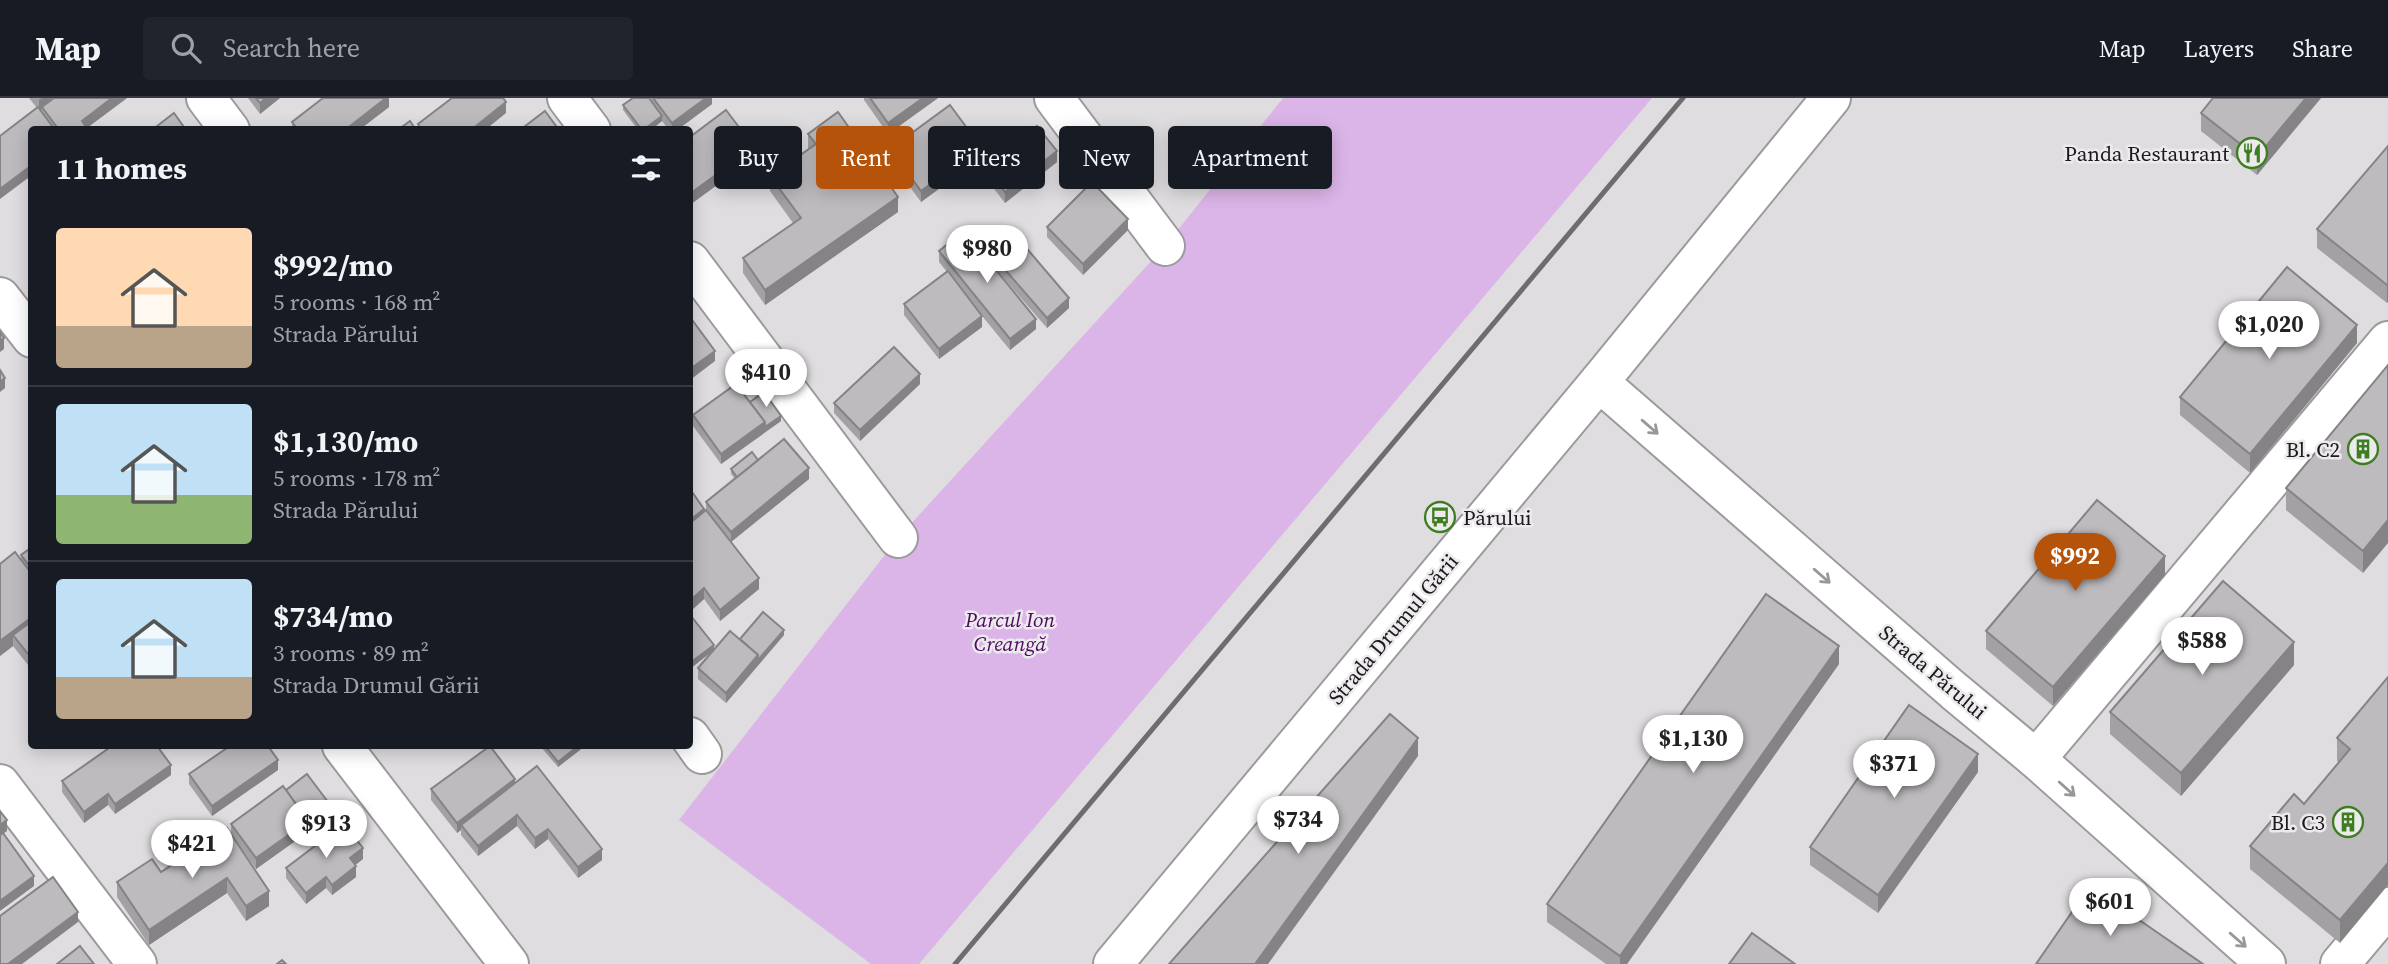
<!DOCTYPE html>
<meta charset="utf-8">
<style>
:root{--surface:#171b24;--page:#20242c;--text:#f1f3f6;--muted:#9ea1a6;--line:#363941;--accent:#b45309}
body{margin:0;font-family:"Source Serif 4",serif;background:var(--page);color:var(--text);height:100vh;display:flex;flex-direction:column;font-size:26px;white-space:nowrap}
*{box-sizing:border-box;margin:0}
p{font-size:23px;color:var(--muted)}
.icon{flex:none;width:38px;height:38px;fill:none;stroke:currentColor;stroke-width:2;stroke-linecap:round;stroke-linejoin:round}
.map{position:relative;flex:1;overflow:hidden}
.details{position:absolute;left:28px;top:28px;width:665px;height:623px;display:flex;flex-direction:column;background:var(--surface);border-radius:7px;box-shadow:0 4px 18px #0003}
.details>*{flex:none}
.hud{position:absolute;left:714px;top:28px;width:665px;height:63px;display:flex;gap:14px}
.price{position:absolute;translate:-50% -60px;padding:0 16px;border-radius:24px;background:#fff;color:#222;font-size:23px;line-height:46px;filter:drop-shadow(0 2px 4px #0008)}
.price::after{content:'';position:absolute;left:50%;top:42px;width:21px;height:16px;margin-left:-10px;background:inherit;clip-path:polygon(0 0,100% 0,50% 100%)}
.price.on{background:var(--accent);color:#fff}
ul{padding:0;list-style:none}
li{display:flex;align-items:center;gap:21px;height:175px;padding:0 28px}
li+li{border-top:2px solid var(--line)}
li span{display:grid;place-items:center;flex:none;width:196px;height:140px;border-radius:7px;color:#555}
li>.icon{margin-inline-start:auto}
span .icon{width:84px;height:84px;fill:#fffc;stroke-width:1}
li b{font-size:30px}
h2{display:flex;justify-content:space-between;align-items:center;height:84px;padding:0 28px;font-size:30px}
.pill{padding:0 24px;border-radius:7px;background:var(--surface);box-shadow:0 4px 18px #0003;font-size:24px;line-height:63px}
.pill.on{background:var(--accent);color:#fff}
header{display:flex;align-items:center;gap:42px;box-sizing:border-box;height:98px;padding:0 35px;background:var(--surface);border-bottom:2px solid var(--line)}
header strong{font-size:33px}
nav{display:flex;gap:38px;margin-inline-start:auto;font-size:24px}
.search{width:490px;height:63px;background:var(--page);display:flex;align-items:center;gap:18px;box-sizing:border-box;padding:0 24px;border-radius:7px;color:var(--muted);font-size:26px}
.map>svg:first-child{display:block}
.green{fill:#dcb5e8}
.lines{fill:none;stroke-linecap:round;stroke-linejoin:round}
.minor-casing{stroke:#9d9a9e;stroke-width:42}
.minor{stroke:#fff;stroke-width:38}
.rail{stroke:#6e6c6e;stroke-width:5}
.wall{fill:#a3a1a4}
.shaded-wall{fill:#858386}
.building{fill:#bebbbf;stroke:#858386;stroke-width:2}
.oneway{stroke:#989898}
.labels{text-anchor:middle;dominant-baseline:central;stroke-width:5;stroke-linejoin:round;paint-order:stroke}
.poi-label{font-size:21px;fill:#1b1a1b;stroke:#edeaee;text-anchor:end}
.park-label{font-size:21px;font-style:italic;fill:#4e0960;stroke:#edeaee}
.street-label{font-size:21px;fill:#1b1a1b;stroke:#edeaee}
</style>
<header>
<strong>Map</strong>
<div class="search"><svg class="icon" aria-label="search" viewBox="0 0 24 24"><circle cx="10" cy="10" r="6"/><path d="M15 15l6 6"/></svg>Search here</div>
<nav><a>Map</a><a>Layers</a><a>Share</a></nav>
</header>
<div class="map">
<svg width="2388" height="866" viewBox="0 0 2388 866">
<rect width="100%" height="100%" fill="#e0dde1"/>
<polygon class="green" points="1283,0 1652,0 919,866 871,866 679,722 898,440 1165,148"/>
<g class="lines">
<g class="minor-casing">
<g id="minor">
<polyline points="206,0 230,32"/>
<polyline points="567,0 591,32"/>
<polyline points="1054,0 1165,148"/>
<polyline points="690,163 898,440"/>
<polyline points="0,199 32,240"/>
<polyline points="1599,284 1954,593 2036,661 2266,866"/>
<polyline points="690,639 702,656"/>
<polyline points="342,648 509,866"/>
<polyline points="2036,661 2388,243"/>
<polyline points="0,686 137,866"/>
<polyline points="1113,866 1599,284 1831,0"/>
<polyline points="2340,866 2388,809"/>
</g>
</g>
<use href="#minor" class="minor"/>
<polyline class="rail" points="955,866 1683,0"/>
</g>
<g class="wall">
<polygon points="29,0 127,0 87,30 88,32 32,32 37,10"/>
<polygon points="248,0 280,0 260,16"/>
<polygon points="389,0 389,9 359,32 292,32 292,24"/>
<polygon points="633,0 712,0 712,6 677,32 669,32 662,23 651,32 638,32 623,12 623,7"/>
<polygon points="864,0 938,0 888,36 864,2"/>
<polygon points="2321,0 2257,77 2201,33 2201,15"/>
<polygon points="808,36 898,114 765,207 743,175 743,160 793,125 770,93 770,78 808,51"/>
<polygon points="690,39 754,60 691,106 690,103"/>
<polygon points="2388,48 2387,205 2317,150 2317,131"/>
<polygon points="890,51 981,60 921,104 890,62"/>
<polygon points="1057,64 1005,105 985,79 985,68"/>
<polygon points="1047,129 1128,132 1083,177 1047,139"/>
<polygon points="966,136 991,149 1069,210 1047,230 991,166 1036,231 1010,252 969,202 982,229 939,261 904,217 904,206 947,174 939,164 939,153"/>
<polygon points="2357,245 2250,375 2180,317 2180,299"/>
<polygon points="2388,267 2363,475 2286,412 2286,390"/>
<polygon points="920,286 860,343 834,315 834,305"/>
<polygon points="750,304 781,323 721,366 693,328 693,317"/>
<polygon points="758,362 809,381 731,444 759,491 720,523 704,501 693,511 690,507 690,391 704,414 706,413 706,404 735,381 731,376 731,371"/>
<polygon points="32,449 32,572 13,548 0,558 0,466 21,462 21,457"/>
<polygon points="2165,477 2053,608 1986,551 1986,533"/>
<polygon points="784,537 726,605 698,581 698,570 740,541"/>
<polygon points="1839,566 1627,866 1606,866 1547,824 1547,806"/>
<polygon points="2294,567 2181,698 2110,636 2110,614"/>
<polygon points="2388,579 2340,845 2250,771 2250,748 2304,706 2339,664 2337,663 2337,640"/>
<polygon points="106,648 157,648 171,677 115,716 108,707 84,725 62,694 62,683 108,650"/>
<polygon points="540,648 585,648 558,669"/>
<polygon points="278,672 212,718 189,686 189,676"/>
<polygon points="1978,674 1878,815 1810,767 1810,749"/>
<polygon points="515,685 602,762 578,780 548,741 535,751 517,728 478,758 461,737 461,732 457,735 431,702 431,691"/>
<polygon points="286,692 328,710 308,724 308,734 256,771 231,736 231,726"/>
<polygon points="227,730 269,808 246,823 227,795 149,847 117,799 117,784 161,774"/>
<polygon points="363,761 355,767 356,779 332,797 326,790 306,806 286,780 286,770"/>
</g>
<g class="shaded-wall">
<polygon points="42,0 56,0 42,9 42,11 39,13 39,2"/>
<polygon points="112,0 127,0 84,32 82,23"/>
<polygon points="266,0 280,0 260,16 260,5"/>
<polygon points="386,0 389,0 389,9 359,32 345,32"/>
<polygon points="706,0 712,0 712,6 677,32 672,32 672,25"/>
<polygon points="923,0 938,0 888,36 888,25"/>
<polygon points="2306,0 2321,0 2257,77 2257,59"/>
<polygon points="506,4 506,15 485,32 471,32"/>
<polygon points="662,18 662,23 651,32 643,32"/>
<polygon points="754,49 754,60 691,106 691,95"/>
<polygon points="981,49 981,60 921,104 921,93"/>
<polygon points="1057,53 1057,64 1005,105 1005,94"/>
<polygon points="32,67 32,77 0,101 0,91"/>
<polygon points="898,99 898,114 765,207 765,192"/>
<polygon points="1128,121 1128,132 1083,177 1083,166"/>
<polygon points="2388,186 2388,204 2387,205 2387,187"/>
<polygon points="1069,200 1069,210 1047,230 1047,220"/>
<polygon points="982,218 982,229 939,261 939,251"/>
<polygon points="1036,221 1036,231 1010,252 1010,241"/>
<polygon points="2357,227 2357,245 2250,375 2250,356"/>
<polygon points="4,240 4,251 0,254 0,243"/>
<polygon points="715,253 715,263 690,282 690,271"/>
<polygon points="920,276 920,286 860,343 860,332"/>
<polygon points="5,280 5,290 0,294 0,284"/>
<polygon points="781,318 781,323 721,366 721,356 765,324"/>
<polygon points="809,370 809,381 731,444 731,434"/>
<polygon points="704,411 704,422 690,432 690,422"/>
<polygon points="2388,422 2388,445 2363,475 2363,453"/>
<polygon points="2165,458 2165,477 2053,608 2053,589"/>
<polygon points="759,480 759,491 720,523 720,512"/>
<polygon points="704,490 704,501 693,511 693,500"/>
<polygon points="32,519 32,534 13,537 13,548 0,558 0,543"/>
<polygon points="784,532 784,537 726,605 726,595 758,557"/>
<polygon points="2294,544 2294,567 2181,698 2181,675"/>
<polygon points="714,547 714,552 690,571 690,565"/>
<polygon points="1839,548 1839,566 1627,866 1620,866 1620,858"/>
<polygon points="1418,640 1418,658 1268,866 1255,866"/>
<polygon points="578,648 585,648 558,669 558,664"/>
<polygon points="1978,656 1978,674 1878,815 1878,797"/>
<polygon points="278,662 278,672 212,718 212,708"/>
<polygon points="171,667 171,677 115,716 115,706"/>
<polygon points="515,681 515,691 461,727 461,732 457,735 457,725"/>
<polygon points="108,696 108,707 84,725 84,714"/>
<polygon points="328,704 328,710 308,724 308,734 256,771 256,760 304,722"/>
<polygon points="517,717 517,728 478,758 478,748"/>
<polygon points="7,722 7,733 0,738 0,727"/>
<polygon points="548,731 548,741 535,751 535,740"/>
<polygon points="363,750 363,761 350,771 350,760"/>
<polygon points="602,751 602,762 578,780 578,769"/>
<polygon points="2388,765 2388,787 2340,845 2340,822"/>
<polygon points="356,768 356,779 332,797 332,787"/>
<polygon points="34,778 34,788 0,813 0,803"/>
<polygon points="326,779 326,790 306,806 306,795"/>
<polygon points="227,780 227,795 149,847 149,832"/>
<polygon points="269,793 269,808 246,823 246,808"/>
<polygon points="78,814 78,824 22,866 8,866"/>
</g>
<g class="building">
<polygon points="54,0 112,0 82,23 88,32 59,32 42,9"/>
<polygon points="256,0 266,0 260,5"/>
<polygon points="323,0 386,0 345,32 298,32 292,24"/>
<polygon points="452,0 503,0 506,4 471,32 422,32 418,26"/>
<polygon points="633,0 649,0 662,18 643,32 642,32 623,7"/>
<polygon points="653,0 706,0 672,25"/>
<polygon points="870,0 923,0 888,25"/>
<polygon points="2213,0 2306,0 2257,59 2201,15"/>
<polygon points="950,7 981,49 921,93 890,51"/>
<polygon points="38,9 55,32 32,32 32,67 0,91 0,38"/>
<polygon points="726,12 754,49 691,95 690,93 690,39"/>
<polygon points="545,13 559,32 520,32"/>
<polygon points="838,14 898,99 765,192 743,160 801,120 770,78 816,46 808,36"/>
<polygon points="174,15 186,32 152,32"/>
<polygon points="410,23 416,32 398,32"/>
<polygon points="1037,28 1057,53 1005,94 985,68"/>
<polygon points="2388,48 2388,186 2387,187 2317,131"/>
<polygon points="1092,84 1128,121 1083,166 1047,129"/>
<polygon points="974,129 991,149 983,157 966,136"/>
<polygon points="1011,132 1069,200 1047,220 988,152"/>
<polygon points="964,133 1036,221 1010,241 939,153"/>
<polygon points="2287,169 2357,227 2250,356 2180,299"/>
<polygon points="948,173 982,218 939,251 904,206"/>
<polygon points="690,219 715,253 690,271"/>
<polygon points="0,234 4,240 0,243"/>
<polygon points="894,249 920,276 860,332 834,305"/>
<polygon points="2388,267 2388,422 2363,453 2286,390"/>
<polygon points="0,272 5,280 0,284"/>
<polygon points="736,286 765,324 721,356 693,317"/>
<polygon points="764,294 781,318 765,329 765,324 750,304"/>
<polygon points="784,341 809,370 731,434 706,404"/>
<polygon points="752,354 758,362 737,379 731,371"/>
<polygon points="690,391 704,411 690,422"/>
<polygon points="2097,402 2165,458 2053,589 1986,533"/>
<polygon points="706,412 759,480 720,512 704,490 693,500 690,496 690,425"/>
<polygon points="32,449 32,471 21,457"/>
<polygon points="15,454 32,476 32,519 0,543 0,466"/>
<polygon points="2223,483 2294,544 2181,675 2110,614"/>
<polygon points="1766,496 1839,548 1620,858 1547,806"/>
<polygon points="763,514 784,532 758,562 758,557 740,541"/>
<polygon points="691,518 714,547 690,565 690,520"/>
<polygon points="32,523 32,561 13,537"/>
<polygon points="730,533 758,557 726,595 698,570"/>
<polygon points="2388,579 2388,765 2340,822 2250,748 2294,696 2304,706 2350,651 2337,640"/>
<polygon points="1909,607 1978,656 1878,797 1810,749"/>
<polygon points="1390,616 1418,640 1255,866 1169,866"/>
<polygon points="112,648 157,648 171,667 115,706 108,696 84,714 62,683"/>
<polygon points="230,648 268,648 278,662 212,708 189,676"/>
<polygon points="490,648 515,681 457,725 431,691"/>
<polygon points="545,648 578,648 558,664"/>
<polygon points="537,668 602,751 578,769 548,731 535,740 517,717 478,748 461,727"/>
<polygon points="307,676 328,704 306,720 286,692"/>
<polygon points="283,688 308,723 256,760 231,726"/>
<polygon points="0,713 7,722 0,727"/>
<polygon points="344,726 363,750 350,760 356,768 332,787 326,779 306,795 286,770"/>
<polygon points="227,730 269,793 246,808 227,780 149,832 117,784 152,761 161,774"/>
<polygon points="3,735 34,778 0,803 0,737"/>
<polygon points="53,779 78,814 8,866 0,866 0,818"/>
<polygon points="2090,788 2203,866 2036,866"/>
<polygon points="1752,835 1795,866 1729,866"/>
<polygon points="80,848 94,866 57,866"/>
<polygon points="282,862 286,866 277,866"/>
</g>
<defs><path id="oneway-shaft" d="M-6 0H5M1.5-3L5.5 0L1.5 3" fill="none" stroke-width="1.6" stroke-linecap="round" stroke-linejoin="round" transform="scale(1.75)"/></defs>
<g class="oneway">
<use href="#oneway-shaft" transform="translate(1650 329) rotate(41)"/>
<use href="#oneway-shaft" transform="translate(1822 478) rotate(41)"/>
<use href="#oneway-shaft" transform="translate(2067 691) rotate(42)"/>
<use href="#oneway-shaft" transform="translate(2238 842) rotate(41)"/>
</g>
<defs>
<g id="restaurant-ring" transform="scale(1.575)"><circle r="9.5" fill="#edeaee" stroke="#3d7f20" stroke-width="1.5"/><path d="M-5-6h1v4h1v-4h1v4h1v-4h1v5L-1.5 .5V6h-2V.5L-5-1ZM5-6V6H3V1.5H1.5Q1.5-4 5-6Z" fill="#3d7f20"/></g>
<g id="building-ring" transform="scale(1.575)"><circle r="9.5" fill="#edeaee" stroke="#3d7f20" stroke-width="1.5"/><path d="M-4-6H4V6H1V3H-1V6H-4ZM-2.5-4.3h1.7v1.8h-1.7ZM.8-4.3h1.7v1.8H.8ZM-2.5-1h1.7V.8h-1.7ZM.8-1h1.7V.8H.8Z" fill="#3d7f20"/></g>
<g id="bus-ring" transform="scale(1.575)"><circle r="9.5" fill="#edeaee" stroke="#3d7f20" stroke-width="1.5"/><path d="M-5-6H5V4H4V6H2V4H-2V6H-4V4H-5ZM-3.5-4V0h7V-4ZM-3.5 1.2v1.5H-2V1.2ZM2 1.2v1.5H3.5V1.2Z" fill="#3d7f20"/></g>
</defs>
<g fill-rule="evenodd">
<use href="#restaurant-ring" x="2252" y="55"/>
<use href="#building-ring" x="2363" y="351"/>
<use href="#bus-ring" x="1440" y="419"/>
<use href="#building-ring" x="2348" y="724"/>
</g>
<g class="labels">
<g class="poi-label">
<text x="2229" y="55">Panda Restaurant</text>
<text x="2340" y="351">Bl. C2</text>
<text x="1463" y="419" text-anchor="start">Părului</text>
<text x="2325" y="724">Bl. C3</text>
</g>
<g class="park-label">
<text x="1010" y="521">Parcul Ion<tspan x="1010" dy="24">Creangă</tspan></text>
</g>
<g class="street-label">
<text transform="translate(1393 531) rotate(-50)">Strada Drumul Gării</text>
<text transform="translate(1933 574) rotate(40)">Strada Părului</text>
</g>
</g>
</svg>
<b class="price" style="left:987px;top:187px">$980</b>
<b class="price" style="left:2269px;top:263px">$1,020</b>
<b class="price" style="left:766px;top:311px">$410</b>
<b class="price on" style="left:2075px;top:495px">$992</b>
<b class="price" style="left:2202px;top:579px">$588</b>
<b class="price" style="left:1693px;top:677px">$1,130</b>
<b class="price" style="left:1894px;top:702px">$371</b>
<b class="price" style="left:1298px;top:758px">$734</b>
<b class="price" style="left:326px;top:762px">$913</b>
<b class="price" style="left:192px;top:782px">$421</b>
<b class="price" style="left:2110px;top:840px">$601</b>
<div class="hud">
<a class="pill">Buy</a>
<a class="pill on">Rent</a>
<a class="pill">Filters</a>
<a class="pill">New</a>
<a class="pill">Apartment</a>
</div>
<section class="details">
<h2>11 homes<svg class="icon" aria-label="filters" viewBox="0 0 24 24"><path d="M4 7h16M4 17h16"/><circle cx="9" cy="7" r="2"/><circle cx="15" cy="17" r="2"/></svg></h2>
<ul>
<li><span style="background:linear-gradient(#ffd9b3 70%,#b9a48a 0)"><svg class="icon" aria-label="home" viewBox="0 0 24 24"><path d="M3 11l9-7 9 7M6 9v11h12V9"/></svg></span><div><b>$992/mo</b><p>5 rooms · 168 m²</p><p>Strada Părului</p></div></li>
<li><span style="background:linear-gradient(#bfe0f5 65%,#8fb573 0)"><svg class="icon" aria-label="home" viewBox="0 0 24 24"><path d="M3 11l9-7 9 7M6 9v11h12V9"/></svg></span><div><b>$1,130/mo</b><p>5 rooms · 178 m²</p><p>Strada Părului</p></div></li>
<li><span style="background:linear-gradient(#bfe0f5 70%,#b9a48a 0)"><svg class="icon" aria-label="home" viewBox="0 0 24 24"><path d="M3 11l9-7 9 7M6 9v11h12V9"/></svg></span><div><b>$734/mo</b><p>3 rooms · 89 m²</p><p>Strada Drumul Gării</p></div></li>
</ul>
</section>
</div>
